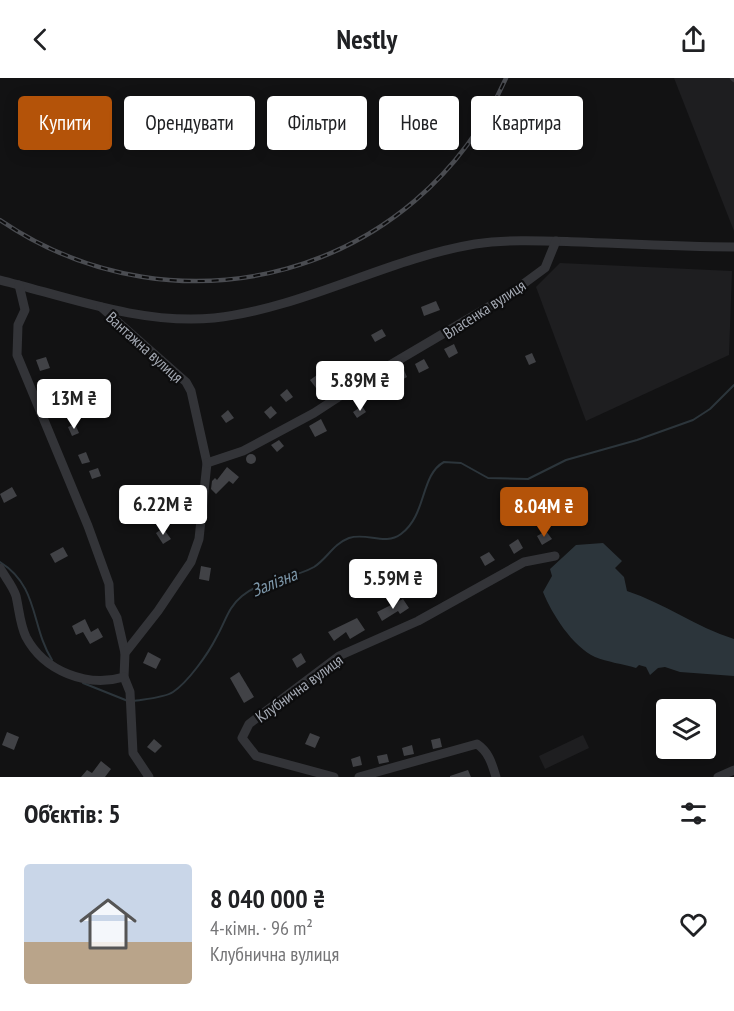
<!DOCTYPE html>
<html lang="uk">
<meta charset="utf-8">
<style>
:root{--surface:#fff;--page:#f6f6f6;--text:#202124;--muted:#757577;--line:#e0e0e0;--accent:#b45309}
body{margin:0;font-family:"PT Sans Narrow",sans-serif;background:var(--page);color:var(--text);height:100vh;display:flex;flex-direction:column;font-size:22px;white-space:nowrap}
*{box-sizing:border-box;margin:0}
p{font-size:20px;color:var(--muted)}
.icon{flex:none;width:33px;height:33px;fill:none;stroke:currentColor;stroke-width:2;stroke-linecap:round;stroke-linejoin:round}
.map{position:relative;height:699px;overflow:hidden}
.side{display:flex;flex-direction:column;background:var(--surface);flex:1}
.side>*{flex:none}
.guide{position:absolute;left:18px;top:18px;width:699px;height:54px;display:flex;gap:12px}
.controls{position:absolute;left:656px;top:621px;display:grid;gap:12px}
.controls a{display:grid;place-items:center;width:60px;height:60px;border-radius:6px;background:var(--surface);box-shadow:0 3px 15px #0003;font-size:30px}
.price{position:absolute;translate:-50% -51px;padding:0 14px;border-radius:6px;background:#fff;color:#222;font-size:20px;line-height:39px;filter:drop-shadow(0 2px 3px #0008)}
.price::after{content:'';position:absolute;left:50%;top:36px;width:18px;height:14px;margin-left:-9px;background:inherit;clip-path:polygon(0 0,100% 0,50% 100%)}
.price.active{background:var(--accent);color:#fff}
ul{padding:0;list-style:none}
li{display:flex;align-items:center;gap:18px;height:150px;padding:0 24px}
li+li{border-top:2px solid var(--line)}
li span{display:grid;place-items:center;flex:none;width:168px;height:120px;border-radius:6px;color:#555}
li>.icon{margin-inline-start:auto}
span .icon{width:72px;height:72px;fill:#fffc;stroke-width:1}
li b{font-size:26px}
h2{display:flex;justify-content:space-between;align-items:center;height:72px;padding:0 24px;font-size:26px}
.chip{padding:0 21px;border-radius:6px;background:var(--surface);box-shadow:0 3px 15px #0003;font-size:21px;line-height:54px}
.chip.active{background:var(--accent);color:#fff}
header{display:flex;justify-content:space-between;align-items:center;height:78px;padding:0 24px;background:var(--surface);font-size:27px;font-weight:700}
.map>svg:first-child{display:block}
.built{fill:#1e1e20}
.water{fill:#2c353b}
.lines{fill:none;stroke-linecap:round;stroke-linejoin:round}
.stream{stroke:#2c353b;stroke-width:2}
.building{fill:#414246}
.service{stroke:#333438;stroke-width:4.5}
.minor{stroke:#333438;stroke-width:9}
.rail-casing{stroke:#4a4c51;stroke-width:4.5}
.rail{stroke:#0d0d0e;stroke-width:2;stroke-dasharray:7;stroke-linecap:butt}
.labels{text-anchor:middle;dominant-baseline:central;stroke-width:4.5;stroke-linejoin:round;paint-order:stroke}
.street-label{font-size:16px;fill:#a4a9b3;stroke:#0d0d0e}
.water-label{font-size:18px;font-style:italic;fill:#7e98ab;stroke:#0d0d0e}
</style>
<header><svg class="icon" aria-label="back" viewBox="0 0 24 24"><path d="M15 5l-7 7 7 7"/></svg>Nestly<svg class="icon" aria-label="share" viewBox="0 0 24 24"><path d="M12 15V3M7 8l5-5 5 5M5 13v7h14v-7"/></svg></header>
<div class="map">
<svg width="734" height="699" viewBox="0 0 734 699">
<rect width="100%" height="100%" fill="#121213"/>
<g class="built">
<polygon points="674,0 734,0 734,153"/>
<polygon points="560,185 732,193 729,277 586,343 536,209"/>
<polygon points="583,657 589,670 545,691 539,678"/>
</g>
<path class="water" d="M 603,465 L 622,483 L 615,490 L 624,499 L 627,513 C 664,525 696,549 734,561 L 734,598 L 680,594 L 665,589 L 658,590 L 650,597 L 646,589 L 639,587 L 636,590 C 623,586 607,584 595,579 C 572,568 552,536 543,514 L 552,498 L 550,491 L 576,467 Z"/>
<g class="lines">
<g class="stream">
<path d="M 0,484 C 39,508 31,549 52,582"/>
<polyline points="83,605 128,623"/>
<path d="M 133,623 C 145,621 164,620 173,614 C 188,604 208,576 216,560 C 225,545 228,529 242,518 C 266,499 291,502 314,489 C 327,481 333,466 349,460 C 367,454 385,468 401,456 C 427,437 420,397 444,384 L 461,385 L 488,400 L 528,401 L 566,382 L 637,362 L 693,342 L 710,331 L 734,307"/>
</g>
</g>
<g class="building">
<polygon points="436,223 440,232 424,238 421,229"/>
<polygon points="382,251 386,258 375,264 371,257"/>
<polygon points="454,266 458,275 449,280 444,271"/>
<polygon points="532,275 536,284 529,287 525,278"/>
<polygon points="46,279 50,290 40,293 36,282"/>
<polygon points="424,281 429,290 419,295 415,286"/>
<polygon points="403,290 407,299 398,304 393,295"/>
<polygon points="317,297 323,304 316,310 310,302"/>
<polygon points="377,303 382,312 373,317 368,308"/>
<polygon points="287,311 293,319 286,324 280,317"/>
<polygon points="60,315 63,323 55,326 52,318"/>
<polygon points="271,328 277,335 270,341 264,334"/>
<polygon points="362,328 366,334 357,340 353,334"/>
<polygon points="228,332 234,340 226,345 221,338"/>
<polygon points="321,341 327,353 315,359 309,348"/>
<polygon points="75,346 79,355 72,358 68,349"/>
<polygon points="279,362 284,368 277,374 271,367"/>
<polygon points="86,374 90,384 82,386 78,377"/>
<circle cx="251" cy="381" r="5"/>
<polygon points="227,389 239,399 233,406 229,403 216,416 211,411 212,403 215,400 217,402"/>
<polygon points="98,390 101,398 92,401 89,393"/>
<polygon points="174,407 181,416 173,421 166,412"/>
<polygon points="12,409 17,418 4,425 0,416"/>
<polygon points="163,450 171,461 163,466 156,455"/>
<polygon points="546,453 552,461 542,467 537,458"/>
<polygon points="518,461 523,470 514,476 509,467"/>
<polygon points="63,469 68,478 55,485 50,476"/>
<polygon points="489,474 495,482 485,488 480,479"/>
<polygon points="201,488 211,490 209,503 199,501"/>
<polygon points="403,521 409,530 400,536 398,533 382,543 377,534"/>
<polygon points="357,540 365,552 350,561 346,554 334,563 328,554"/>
<polygon points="85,541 91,554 98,550 103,559 90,566 83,554 76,557 72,548"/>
<polygon points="148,574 161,581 156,591 143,585"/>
<polygon points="301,575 306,584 297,590 292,581"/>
<polygon points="239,594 254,619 244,625 230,600"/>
<polygon points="7,654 19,659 14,672 2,667"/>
<polygon points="310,655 320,659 315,670 305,666"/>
<polygon points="440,660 442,669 433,671 431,662"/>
<polygon points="154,661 162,668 155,675 147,669"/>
<polygon points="412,667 414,676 404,678 402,670"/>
<polygon points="387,676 389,684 379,686 377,678"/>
<polygon points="360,678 362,687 353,689 351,681"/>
<polygon points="101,683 111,691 105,699 81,699 87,692 92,695"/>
<polygon points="468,692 471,699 450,699 450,698"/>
</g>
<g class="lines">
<polyline class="service" points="732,0 734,2"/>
<g class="minor">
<path d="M 0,202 C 68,219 142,247 214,240 C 304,230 386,181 475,166 C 510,161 545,163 580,164 C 631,166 683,169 734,169"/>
<polyline points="19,207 25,232 18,247 17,277 88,448 109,506 110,527 117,540 125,575"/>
<polyline points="101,229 186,304 191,313 207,385 199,461 191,484 158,533 125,575 124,599 130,614 133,675 149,699"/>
<polyline points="207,385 243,373 314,335 363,303 507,218 545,190 556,163"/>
<path d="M 0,490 C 5,499 13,508 16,518 C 19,531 20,547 26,559 C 44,593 87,610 124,599"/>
<polyline points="334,699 256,678 242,660 249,646 339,578 418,543 524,484 555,478"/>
<path d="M 359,699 L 477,666 C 489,674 492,686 496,699"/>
<polyline points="718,699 734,692"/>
</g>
<g class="rail-casing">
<path id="rail" d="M 0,142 C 178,263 418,198 506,0"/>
</g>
<use href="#rail" class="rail"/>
</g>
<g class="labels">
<g class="street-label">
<text transform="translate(484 231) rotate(-33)">Власенка вулиця</text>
<text transform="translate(145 269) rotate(42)">Вантажна вулиця</text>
<text transform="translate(299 610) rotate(-36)">Клубнична вулиця</text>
</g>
<g class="water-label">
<text transform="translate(274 504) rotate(-22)">Залізна</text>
</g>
</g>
</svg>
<div class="controls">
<a><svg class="icon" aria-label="layers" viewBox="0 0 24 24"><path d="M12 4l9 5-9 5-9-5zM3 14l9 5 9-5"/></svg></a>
</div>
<b class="price" style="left:360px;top:334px">5.89M ₴</b>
<b class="price" style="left:74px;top:352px">13M ₴</b>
<b class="price" style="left:163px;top:458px">6.22M ₴</b>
<b class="price active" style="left:544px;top:460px">8.04M ₴</b>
<b class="price" style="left:393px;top:532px">5.59M ₴</b>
<div class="guide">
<a class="chip active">Купити</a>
<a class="chip">Орендувати</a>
<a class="chip">Фільтри</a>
<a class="chip">Нове</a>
<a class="chip">Квартира</a>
</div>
</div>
<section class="side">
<h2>Об’єктів: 5<svg class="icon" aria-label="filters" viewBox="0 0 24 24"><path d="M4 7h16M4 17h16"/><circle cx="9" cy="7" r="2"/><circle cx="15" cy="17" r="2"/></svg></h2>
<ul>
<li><span style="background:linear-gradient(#c9d6e8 65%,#b9a48a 0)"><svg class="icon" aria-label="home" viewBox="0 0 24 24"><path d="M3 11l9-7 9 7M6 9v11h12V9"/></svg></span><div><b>8 040 000 ₴</b><p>4-кімн. · 96 m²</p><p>Клубнична вулиця</p></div><svg class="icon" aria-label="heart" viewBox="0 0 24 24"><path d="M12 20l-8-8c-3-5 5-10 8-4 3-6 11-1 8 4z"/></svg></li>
</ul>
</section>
